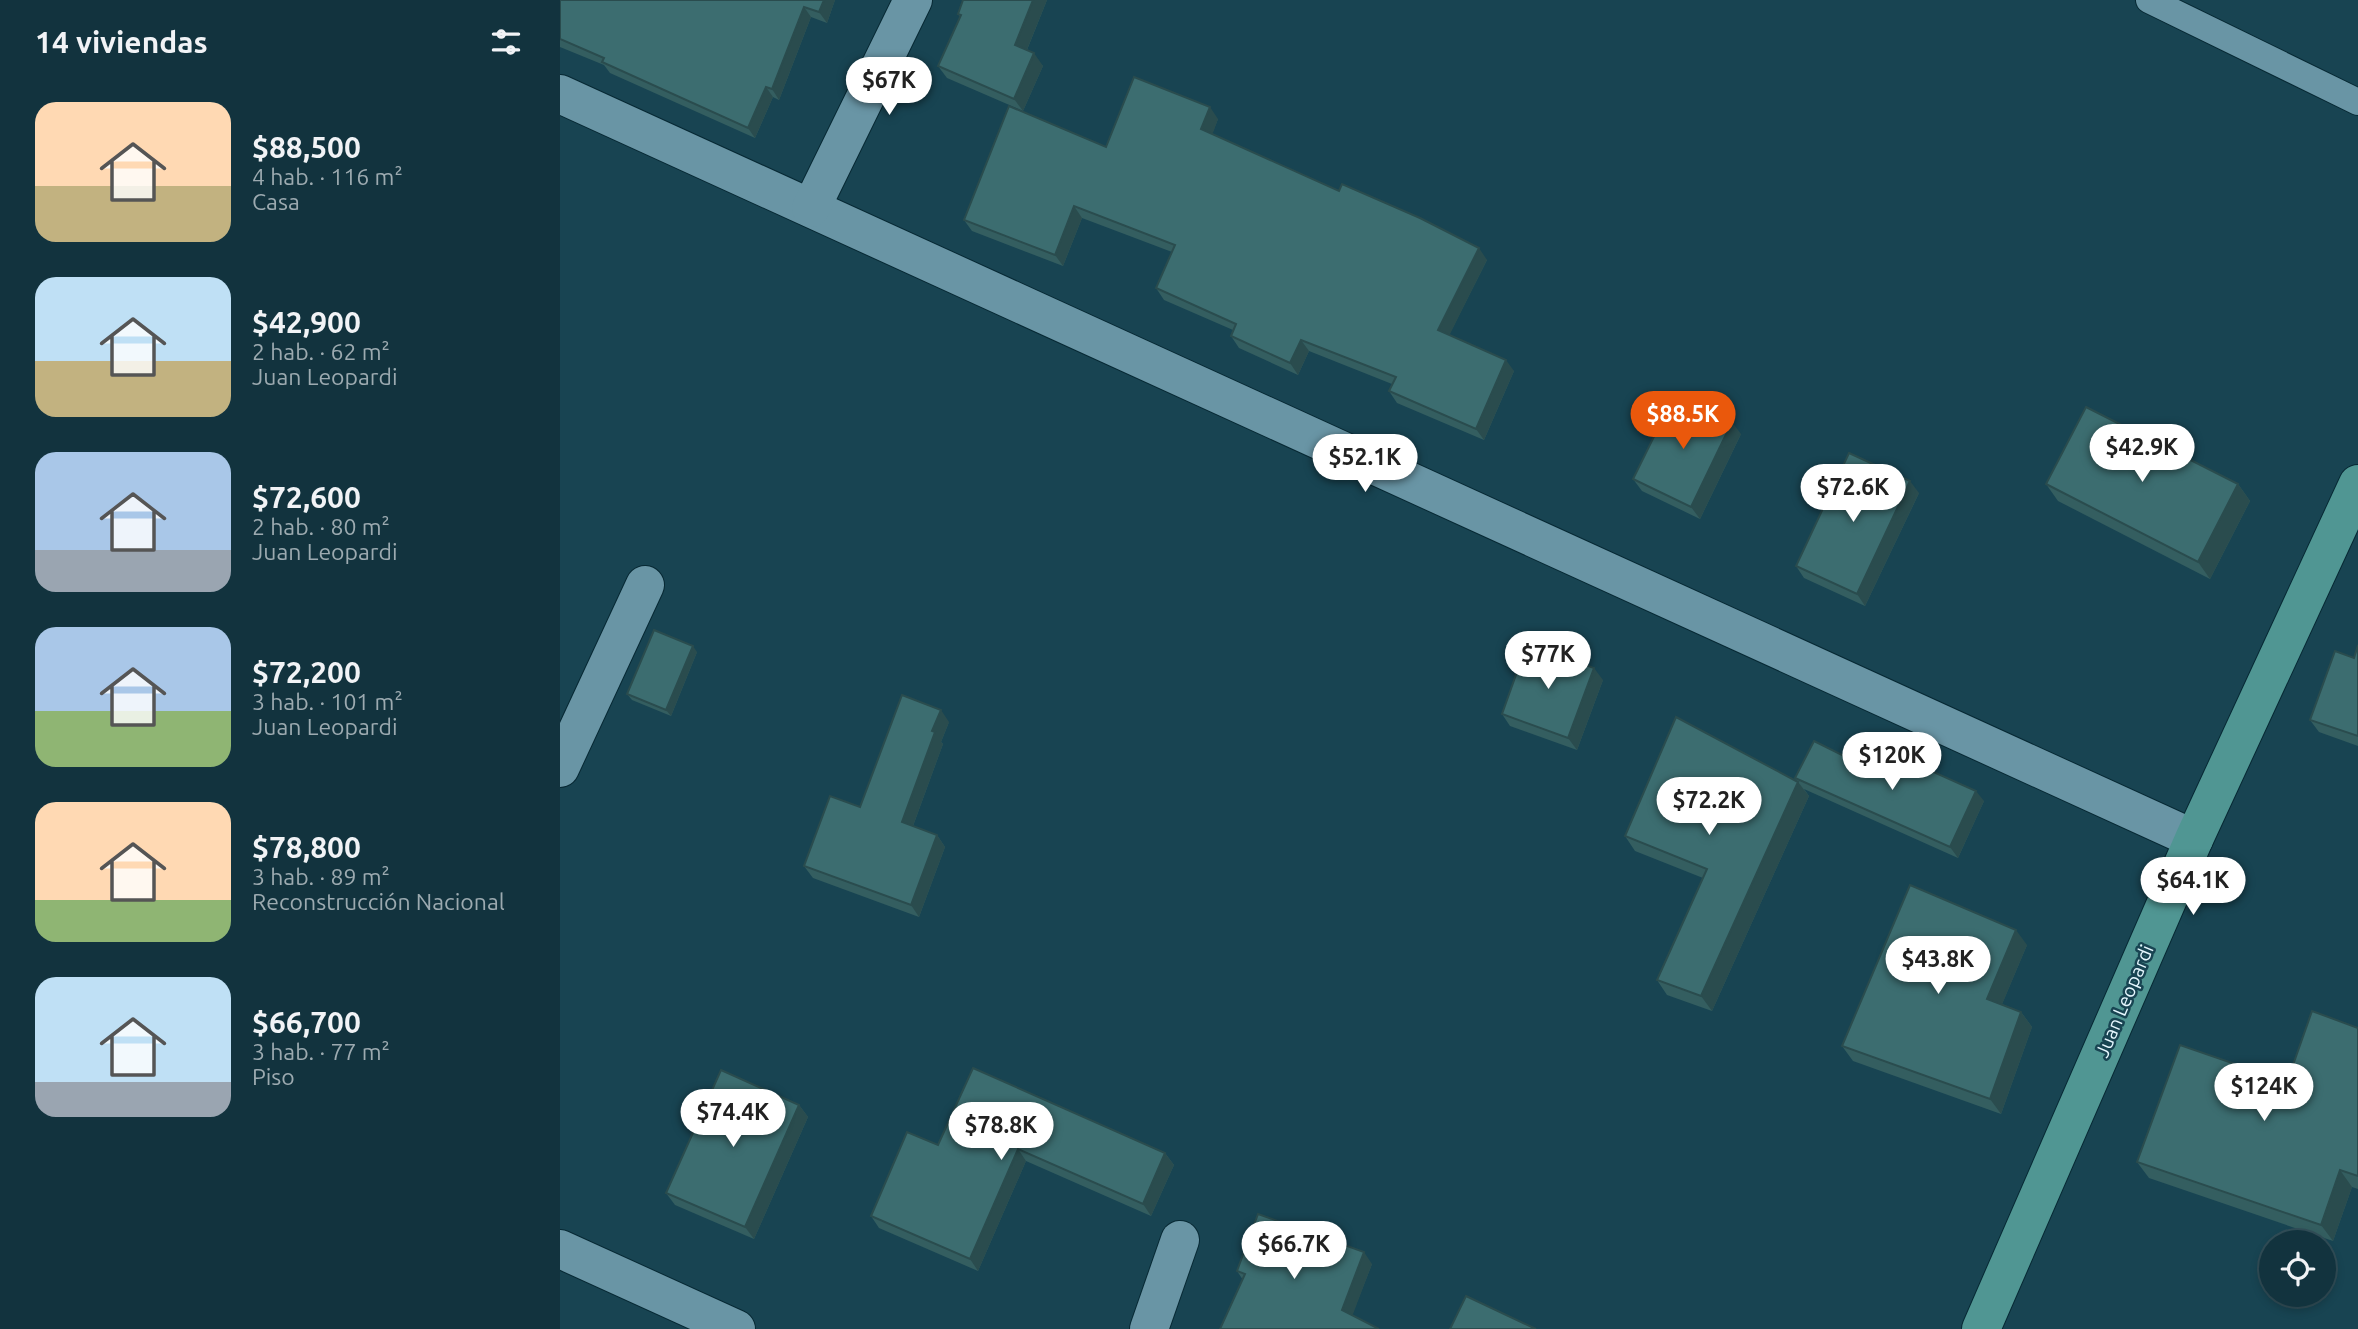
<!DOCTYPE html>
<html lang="es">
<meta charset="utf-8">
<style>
:root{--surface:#12333e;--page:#1f3f49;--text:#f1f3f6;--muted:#9caab0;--line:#314e58;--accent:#ea580c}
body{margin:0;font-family:Ubuntu,sans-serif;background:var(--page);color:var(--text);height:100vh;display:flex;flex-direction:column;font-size:26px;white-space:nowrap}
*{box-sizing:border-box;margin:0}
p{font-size:23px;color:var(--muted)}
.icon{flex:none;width:38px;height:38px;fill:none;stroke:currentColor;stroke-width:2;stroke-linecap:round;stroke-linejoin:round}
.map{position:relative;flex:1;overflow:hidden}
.side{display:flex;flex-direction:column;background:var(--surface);width:560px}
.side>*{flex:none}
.fabs{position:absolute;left:1699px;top:1230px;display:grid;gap:14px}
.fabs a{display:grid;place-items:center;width:77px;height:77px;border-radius:50%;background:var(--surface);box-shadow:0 4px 10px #0003,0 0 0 2px var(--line);font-size:35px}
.price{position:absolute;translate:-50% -60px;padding:0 16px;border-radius:24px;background:#fff;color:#222;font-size:23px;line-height:46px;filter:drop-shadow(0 2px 4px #0008)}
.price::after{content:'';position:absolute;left:50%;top:42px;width:21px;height:16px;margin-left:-10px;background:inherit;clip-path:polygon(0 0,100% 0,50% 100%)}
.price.on{background:var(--accent);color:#fff}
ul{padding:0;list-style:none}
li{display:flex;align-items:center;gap:21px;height:175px;padding:0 35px}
li span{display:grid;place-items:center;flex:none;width:196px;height:140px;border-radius:21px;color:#555}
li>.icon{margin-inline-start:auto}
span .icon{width:84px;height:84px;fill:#fffc;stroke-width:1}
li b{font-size:30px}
h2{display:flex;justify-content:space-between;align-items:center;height:84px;padding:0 35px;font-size:30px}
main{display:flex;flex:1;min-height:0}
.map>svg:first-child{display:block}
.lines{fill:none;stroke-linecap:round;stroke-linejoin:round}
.service-casing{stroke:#072934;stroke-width:28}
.minor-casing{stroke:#072934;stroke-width:40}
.tertiary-casing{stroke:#072934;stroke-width:40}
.secondary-casing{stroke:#072934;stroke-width:40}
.service{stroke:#6995a5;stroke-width:26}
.minor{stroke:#6995a5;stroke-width:38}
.tertiary{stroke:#6995a5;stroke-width:38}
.secondary{stroke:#509693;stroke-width:38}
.wall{fill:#345e60}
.shaded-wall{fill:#2a4c4e}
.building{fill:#3c6d70;stroke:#2a4c4e;stroke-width:2}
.labels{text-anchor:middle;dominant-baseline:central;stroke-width:5;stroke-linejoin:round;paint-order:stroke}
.street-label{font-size:19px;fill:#e6f8ff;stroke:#184452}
</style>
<main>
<section class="side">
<h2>14 viviendas<svg class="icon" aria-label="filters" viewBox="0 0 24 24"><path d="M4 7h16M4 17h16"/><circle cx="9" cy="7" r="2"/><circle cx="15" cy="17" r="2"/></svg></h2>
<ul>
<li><span style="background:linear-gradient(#ffd9b3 60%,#c2b280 0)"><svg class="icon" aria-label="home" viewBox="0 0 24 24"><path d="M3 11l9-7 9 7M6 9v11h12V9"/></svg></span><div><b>$88,500</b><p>4 hab. · 116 m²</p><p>Casa</p></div></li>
<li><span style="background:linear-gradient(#bfe0f5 60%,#c2b280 0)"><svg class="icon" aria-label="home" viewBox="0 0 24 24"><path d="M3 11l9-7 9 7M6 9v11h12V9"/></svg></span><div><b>$42,900</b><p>2 hab. · 62 m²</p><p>Juan Leopardi</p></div></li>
<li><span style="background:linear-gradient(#a9c7e8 70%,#9aa5b1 0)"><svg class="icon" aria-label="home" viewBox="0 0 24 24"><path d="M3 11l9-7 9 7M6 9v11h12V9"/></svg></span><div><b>$72,600</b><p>2 hab. · 80 m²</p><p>Juan Leopardi</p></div></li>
<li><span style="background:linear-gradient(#a9c7e8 60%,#8fb573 0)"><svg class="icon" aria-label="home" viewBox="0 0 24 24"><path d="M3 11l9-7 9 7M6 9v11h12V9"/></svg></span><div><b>$72,200</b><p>3 hab. · 101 m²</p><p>Juan Leopardi</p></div></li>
<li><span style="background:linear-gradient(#ffd9b3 70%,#8fb573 0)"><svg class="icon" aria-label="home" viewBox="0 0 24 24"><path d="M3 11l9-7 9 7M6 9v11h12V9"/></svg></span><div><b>$78,800</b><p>3 hab. · 89 m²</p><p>Reconstrucción Nacional</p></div></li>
<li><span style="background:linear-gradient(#bfe0f5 75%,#9aa5b1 0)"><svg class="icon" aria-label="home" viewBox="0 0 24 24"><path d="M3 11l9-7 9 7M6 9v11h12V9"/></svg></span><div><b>$66,700</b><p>3 hab. · 77 m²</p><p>Piso</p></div></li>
</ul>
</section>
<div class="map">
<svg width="1798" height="1329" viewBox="0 0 1798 1329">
<rect width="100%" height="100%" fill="#184452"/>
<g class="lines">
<g class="service-casing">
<polyline id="service" points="1589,0 1798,102"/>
</g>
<g class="minor-casing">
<g id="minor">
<polyline points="0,94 1634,839"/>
<polyline points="251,208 353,0"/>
<polyline points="0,768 85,585"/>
<polyline points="589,1329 620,1240"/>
</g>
</g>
<g class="tertiary-casing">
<polyline id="tertiary" points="0,1249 176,1329"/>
</g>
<g class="secondary-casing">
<polyline id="secondary" points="1421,1329 1634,839 1798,484"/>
</g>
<use href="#service" class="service"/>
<use href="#minor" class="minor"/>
<use href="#tertiary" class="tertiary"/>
<use href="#secondary" class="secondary"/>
</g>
<g class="wall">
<polygon points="0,0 275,0 267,23 251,17 219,100 213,97 195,138 50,73 44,65 0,47"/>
<polygon points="403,0 487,0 467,50 483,66 463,111 387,78 378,66 400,17 398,14"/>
<polygon points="658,119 652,134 927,260 889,335 954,371 924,440 837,403 829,391 832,384 749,351 738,375 679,348 671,336 673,330 604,300 596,288 612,252 522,218 503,266 412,231 404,220 546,147"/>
<polygon points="1181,434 1140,519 1082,491 1073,479"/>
<polygon points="1486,484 1678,484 1690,501 1650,579 1498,501"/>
<polygon points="1359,493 1305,606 1244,578 1236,566"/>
<polygon points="1798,645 1798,746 1759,732 1750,720 1794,658"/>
<polygon points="137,652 111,716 72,700 67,694"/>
<polygon points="1043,680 1017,750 950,726 942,714"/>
<polygon points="389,722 381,742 383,744 353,826 377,835 385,847 359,917 253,878 244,866 300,807"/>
<polygon points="1235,778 1330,779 1424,801 1398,858 1244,789 1249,796 1152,1011 1107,995 1097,980 1143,878 1075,851 1065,836 1236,781"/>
<polygon points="1467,945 1442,1004 1461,1012 1472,1027 1441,1114 1293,1061 1282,1046"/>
<polygon points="1798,1028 1798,1189 1792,1187 1773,1241 1589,1178 1577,1162 1727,1082"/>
<polygon points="239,1105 248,1117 194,1239 115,1205 106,1193"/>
<polygon points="378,1145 605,1153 614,1165 591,1216 466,1161 418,1271 319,1228 311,1216"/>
<polygon points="812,1264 792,1315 683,1280 677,1271"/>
</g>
<g class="shaded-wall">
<polygon points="264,0 275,0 267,23 259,12"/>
<polygon points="473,0 487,0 464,57 455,45"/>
<polygon points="244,7 251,17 219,100 212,89"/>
<polygon points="474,53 483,66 463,111 454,99"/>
<polygon points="206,87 213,97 195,138 188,128"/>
<polygon points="650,107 658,119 650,141 641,129"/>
<polygon points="514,206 522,218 503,266 495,255"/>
<polygon points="919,248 927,260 886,342 878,330"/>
<polygon points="741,340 749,351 738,375 730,363"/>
<polygon points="946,360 954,371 924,440 916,429"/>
<polygon points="1172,422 1181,434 1140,519 1131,507"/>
<polygon points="1350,481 1359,493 1305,606 1297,594"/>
<polygon points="1678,484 1690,501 1650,579 1638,562"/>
<polygon points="133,646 137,652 111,716 106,710"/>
<polygon points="1034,668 1043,680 1017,750 1008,738"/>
<polygon points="381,710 389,722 381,742 383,744 350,834 342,822 372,731"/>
<polygon points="1238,782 1249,796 1152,1011 1141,996"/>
<polygon points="1416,791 1424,801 1398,858 1390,847"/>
<polygon points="377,835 385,847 359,917 351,905"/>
<polygon points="1456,930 1467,945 1438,1014 1427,999"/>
<polygon points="1461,1012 1472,1027 1441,1114 1430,1099"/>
<polygon points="239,1105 248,1117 194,1239 185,1227"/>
<polygon points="458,1149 466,1161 418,1271 410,1259"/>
<polygon points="605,1153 614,1165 591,1216 583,1204"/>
<polygon points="1780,1170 1792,1187 1773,1241 1761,1225"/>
<polygon points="804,1252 812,1264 790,1322 782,1310"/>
</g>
<g class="building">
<polygon points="0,0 264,0 259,12 244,7 212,89 206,87 188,128 42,62 44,58 0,39"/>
<polygon points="403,0 473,0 455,45 474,53 454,99 378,66 401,15 398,14"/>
<polygon points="574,77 650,107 641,129 779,191 782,184 860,218 919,248 878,330 946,360 916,429 829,391 836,377 741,340 730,363 671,336 676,324 596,288 615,245 514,206 495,255 404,220 449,106 546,147"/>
<polygon points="1115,394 1172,422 1131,507 1073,479"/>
<polygon points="1526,407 1678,484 1638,562 1486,484"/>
<polygon points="1289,453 1350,481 1297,594 1236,566"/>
<polygon points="94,630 133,646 106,710 67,694"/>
<polygon points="967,644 1034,668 1008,738 942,714"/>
<polygon points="1798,645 1798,736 1750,720 1775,651 1794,658"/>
<polygon points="342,695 381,710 372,731 375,732 342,822 377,835 351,905 244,866 270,796 300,807"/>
<polygon points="1116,717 1238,782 1141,996 1097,980 1147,869 1065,836"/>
<polygon points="1254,741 1330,779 1340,757 1416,791 1390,847 1235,778"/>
<polygon points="1350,885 1456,930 1427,999 1461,1012 1430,1099 1282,1046"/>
<polygon points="1752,1011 1798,1028 1798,1176 1780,1170 1761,1225 1577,1162 1620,1045 1727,1082"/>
<polygon points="413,1068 605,1153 583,1204 458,1149 410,1259 311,1216 347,1132 378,1145"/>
<polygon points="161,1070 239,1105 185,1227 106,1193"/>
<polygon points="698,1214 804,1252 782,1310 819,1329 660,1329 685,1274 677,1271"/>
<polygon points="906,1296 976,1329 890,1329"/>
</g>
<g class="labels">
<g class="street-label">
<text transform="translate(1564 1001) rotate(-67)">Juan Leopardi</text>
</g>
</g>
</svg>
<div class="fabs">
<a><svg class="icon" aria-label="locate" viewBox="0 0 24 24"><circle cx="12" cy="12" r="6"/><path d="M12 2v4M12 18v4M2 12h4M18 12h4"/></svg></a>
</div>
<b class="price" style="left:329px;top:117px">$67K</b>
<b class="price on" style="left:1123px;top:451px">$88.5K</b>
<b class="price" style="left:1582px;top:484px">$42.9K</b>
<b class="price" style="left:805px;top:494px">$52.1K</b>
<b class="price" style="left:1293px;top:524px">$72.6K</b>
<b class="price" style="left:988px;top:691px">$77K</b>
<b class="price" style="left:1332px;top:792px">$120K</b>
<b class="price" style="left:1149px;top:837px">$72.2K</b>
<b class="price" style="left:1633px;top:917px">$64.1K</b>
<b class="price" style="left:1378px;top:996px">$43.8K</b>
<b class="price" style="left:1704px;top:1123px">$124K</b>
<b class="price" style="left:173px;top:1149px">$74.4K</b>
<b class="price" style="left:441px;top:1162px">$78.8K</b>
<b class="price" style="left:734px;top:1281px">$66.7K</b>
</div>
</main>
